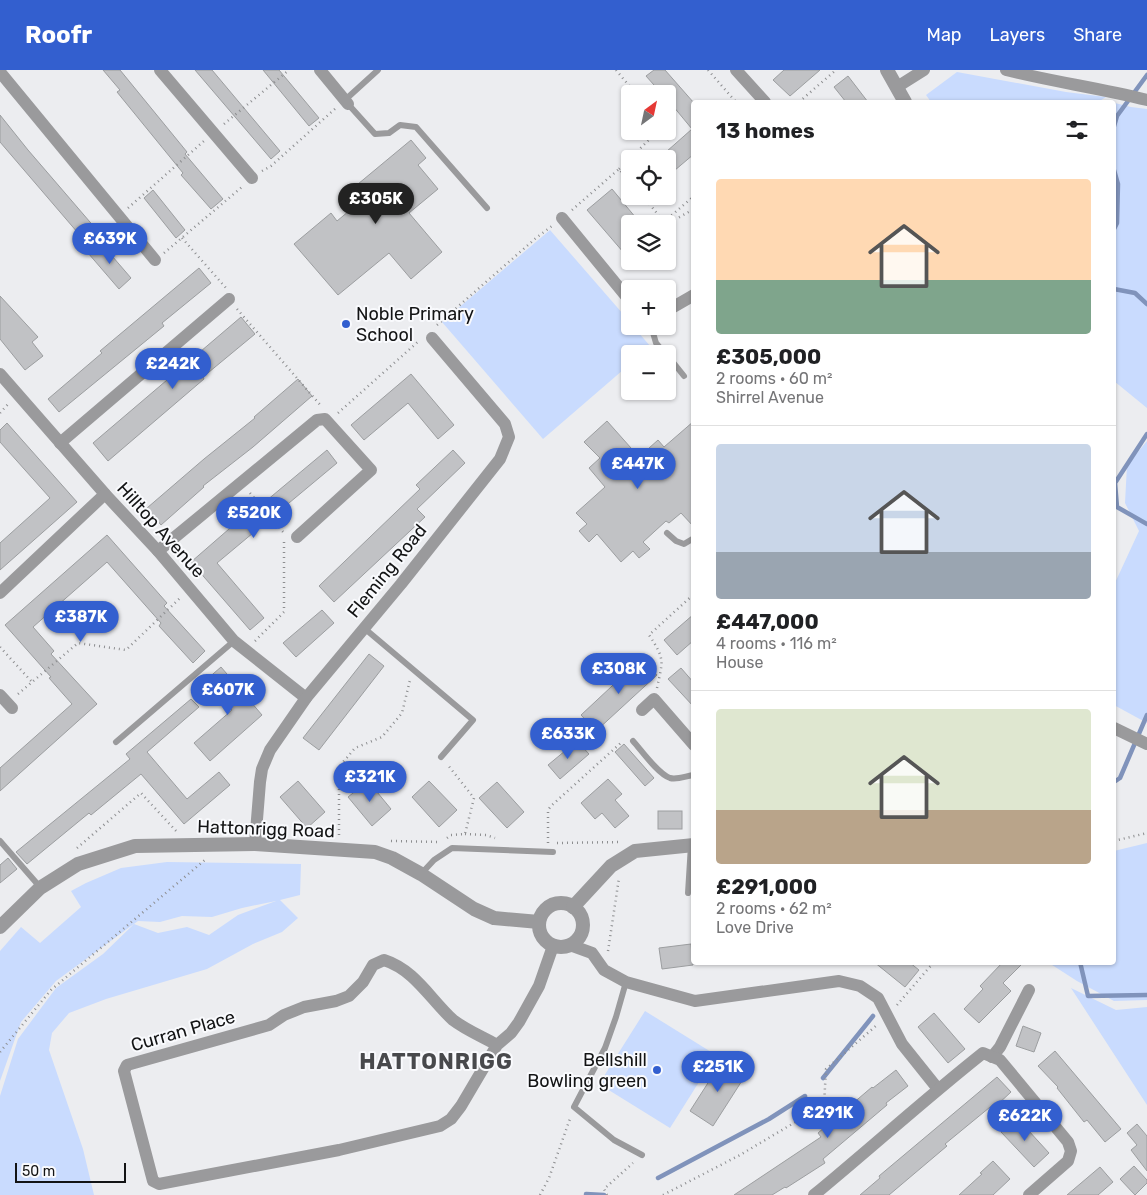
<!DOCTYPE html>
<meta charset="utf-8">
<style>
:root{--surface:#fff;--page:#f6f6f6;--text:#202124;--muted:#757577;--line:#e0e0e0;--accent:#335fcf}
body{margin:0;font-family:Rubik,sans-serif;background:var(--page);color:var(--text);height:100vh;display:flex;flex-direction:column;font-size:19px;white-space:nowrap}
*{box-sizing:border-box;margin:0}
p{font-size:16px;color:var(--muted)}
.icon{flex:none;width:28px;height:28px;fill:none;stroke:currentColor;stroke-width:2;stroke-linecap:round;stroke-linejoin:round}
.map{position:relative;flex:1;overflow:hidden}
.panel{position:absolute;left:691px;top:30px;width:425px;height:865px;display:flex;flex-direction:column;background:var(--surface);border-radius:5px;box-shadow:0 1px 4px #0004}
.panel>*{flex:none}
.needle{width:32px;rotate:33deg}
.fabs{position:absolute;left:621px;top:15px;display:grid;gap:10px}
.fabs a{display:grid;place-items:center;width:55px;height:55px;border-radius:5px;background:var(--surface);box-shadow:0 1px 4px #0004;font-size:25px}
.scale{position:absolute;left:15px;bottom:12px;width:111px;box-sizing:border-box;padding-left:5px;border:2px solid #131415;border-top:0;font-size:14px;line-height:18px;white-space:nowrap;color:#131415;-webkit-text-stroke:4px #f9fafd;paint-order:stroke}
.price{position:absolute;translate:-50% -42px;padding:0 11px;border-radius:18px;background:var(--accent);color:#fff;font-size:16px;line-height:32px;filter:drop-shadow(0 1px 2px #0008)}
.price::after{content:'';position:absolute;left:50%;top:30px;width:15px;height:11px;margin-left:-8px;background:inherit;clip-path:polygon(0 0,100% 0,50% 100%)}
.price.on{background:#222;color:#fff}
ul{padding:0;list-style:none}
li{display:grid;align-content:center;gap:10px;height:265px;padding:0 25px}
li+li{border-top:1px solid var(--line)}
li span{display:grid;place-items:center;height:155px;border-radius:5px;color:#555}
li>.icon{margin-inline-start:auto}
span .icon{width:90px;height:90px;fill:#fffc;stroke-width:1}
li b{font-size:21px}
h2{display:flex;justify-content:space-between;align-items:center;height:60px;padding:0 25px;font-size:21px}
header{display:flex;align-items:center;gap:30px;box-sizing:border-box;height:70px;padding:0 25px;background:var(--accent);color:#fff}
header strong{font-size:24px}
nav{display:flex;gap:28px;margin-inline-start:auto;font-size:18px}
.map>svg:first-child{display:block}
.green{fill:#c9dbfe}
.lines{fill:none;stroke-linecap:round;stroke-linejoin:round}
.stream{stroke:#8093bb;stroke-width:4.5}
.building{fill:#c1c2c5;stroke:#9c9ea0}
.path{stroke:#8d8e90;stroke-width:2.5;stroke-dasharray:1 4;stroke-linecap:butt}
.service{stroke:#9a9a9c;stroke-width:6}
.minor{stroke:#9a9a9c;stroke-width:12}
.tertiary{stroke:#9a9a9c;stroke-width:14}
.poi-dot{fill:#335fcf;stroke:#f9fafd;stroke-width:2}
.labels{text-anchor:middle;dominant-baseline:central;stroke-width:4;stroke-linejoin:round;paint-order:stroke}
.poi-label{font-size:18px;fill:#131415;stroke:#f9fafd;text-anchor:start}
.street-label{font-size:18px;fill:#131415;stroke:#f9fafd}
.district-label{font-size:22px;font-weight:bold;letter-spacing:1px;fill:#48494c;stroke:#f9fafd}
</style>
<header>
<strong>Roofr</strong>
<nav><a>Map</a><a>Layers</a><a>Share</a></nav>
</header>
<div class="map">
<svg width="1147" height="1125" viewBox="0 0 1147 1125">
<rect width="100%" height="100%" fill="#ecedf0"/>
<g class="green">
<polygon points="957,2 1066,22 1106,27 1098,32 931,32 926,25"/>
<polygon points="1107,31 1131,37 1147,39 1147,338 1114,311 1114,32 1104,32"/>
<polygon points="550,160 630,252 630,256 633,256 650,276 641,284 630,284 630,294 543,369 442,252"/>
<polygon points="1147,371 1147,653 1114,635 1114,515 1139,461 1125,433 1127,395"/>
<polygon points="1147,773 1147,930 1114,931 1077,911 1049,893 1114,892 1114,781"/>
<polygon points="167,792 301,794 300,825 280,830 298,848 282,862 253,874 207,899 106,929 69,943 52,963 49,980 83,1079 94,1125 0,1125 0,1026 18,969 56,918 103,884 134,854 158,863 187,857 209,865 238,845 276,831 242,838 212,847 182,846 160,852 138,851 56,911 21,952 0,1011 0,881 21,857 40,873 81,837 71,821 86,813 121,798"/>
<polygon points="1071,918 1116,940 1147,937 1147,1035"/>
<polygon points="645,941 716,985 670,1058 599,1014"/>
</g>
<g class="lines">
<g class="stream">
<polyline points="1114,56 1117,46 1147,5"/>
<polyline points="1114,100 1118,114 1117,153 1114,159"/>
<polyline points="1114,219 1135,223 1147,234"/>
<polyline points="1147,364 1115,413 1117,437 1147,454"/>
<polyline points="1114,712 1120,708 1147,645"/>
<polyline points="1080,892 1088,926 1147,925"/>
<polyline points="823,1008 873,946"/>
<polyline points="658,1108 769,1049 805,1026"/>
<polyline points="586,1124 604,1125"/>
</g>
</g>
<g class="building">
<polygon points="103,0 120,0 187,82 185,84 223,129 211,139 181,105 183,103 117,22 120,20"/>
<polygon points="195,0 212,0 280,81 271,89"/>
<polygon points="263,0 279,0 319,48 309,56"/>
<polygon points="654,0 665,0 694,33 694,84 668,106 668,89 658,89 692,59 668,30 668,24 662,24 646,6"/>
<polygon points="784,0 820,0 790,26 773,10"/>
<polygon points="848,6 868,32 846,32 834,17"/>
<polygon points="0,45 28,80 96,159 84,170 0,72"/>
<polygon points="411,70 426,88 418,95 438,119 409,143 442,182 411,209 389,183 338,225 294,174 331,143 337,151 361,131 352,119"/>
<polygon points="612,119 641,154 630,154 630,190 587,140"/>
<polygon points="153,120 185,160 176,168 144,128"/>
<polygon points="100,172 131,208 119,219 88,183"/>
<polygon points="199,198 211,213 162,253 164,256 59,342 48,329 102,283 100,281"/>
<polygon points="0,226 38,267 32,272 43,286 25,300 0,269"/>
<polygon points="241,247 255,264 203,307 204,309 108,391 93,373"/>
<polygon points="411,304 454,355 438,369 408,333 364,370 351,355"/>
<polygon points="298,309 312,326 253,377 203,416 204,417 161,455 147,438 204,389 255,348 254,347"/>
<polygon points="607,351 639,387 658,370 664,377 694,351 694,457 681,443 669,453 666,451 643,472 650,479 639,488 633,481 621,492 597,464 589,472 579,461 587,454 576,443 605,417 589,398 600,388 584,372"/>
<polygon points="7,353 77,432 0,500 0,473 50,428 0,372 0,360"/>
<polygon points="327,380 337,393 217,493 264,548 250,560 191,492 252,439 254,441"/>
<polygon points="453,380 465,393 417,439 425,447 334,532 319,516 420,419 416,415"/>
<polygon points="107,465 167,533 164,536 205,581 193,593 159,556 161,553 107,492 33,557 54,581 51,584 97,634 0,721 0,698 72,634 49,608 51,607 5,555"/>
<polygon points="322,540 334,553 296,587 283,573"/>
<polygon points="694,544 694,570 677,585 664,570"/>
<polygon points="369,584 384,596 319,680 303,668"/>
<polygon points="642,588 657,605 596,661 581,645"/>
<polygon points="221,597 262,645 210,691 194,673 232,640 206,610"/>
<polygon points="681,598 694,613 694,637 668,609"/>
<polygon points="191,629 199,637 147,682 187,729 219,702 230,715 184,754 141,704 91,745 89,743 27,794 16,782 130,689 126,684"/>
<polygon points="577,671 589,684 560,709 548,695"/>
<polygon points="624,674 654,708 645,716 615,682"/>
<polygon points="608,709 622,724 615,730 629,746 615,758 602,743 595,749 581,733"/>
<polygon points="298,711 325,742 307,758 280,727"/>
<polygon points="368,711 391,739 372,756 348,727"/>
<polygon points="429,711 457,740 439,757 412,727"/>
<polygon points="497,712 524,742 507,758 479,728"/>
<rect x="658" y="741" width="24" height="18"/>
<polygon points="8,788 17,799 0,813 0,795"/>
<polygon points="691,874 693,895 662,899 659,878"/>
<polygon points="874,892 909,892 919,900 905,917"/>
<polygon points="1003,892 1024,892 1003,913 1011,921 979,953 964,939 983,919 980,916"/>
<polygon points="934,943 965,979 948,993 918,957"/>
<polygon points="1023,956 1041,963 1034,982 1016,976"/>
<polygon points="1055,981 1121,1059 1105,1072 1087,1050 1084,1052 1057,1018 1058,1017 1038,996"/>
<polygon points="722,991 745,1006 713,1056 690,1041"/>
<polygon points="896,1000 908,1016 886,1033 887,1035 823,1089 825,1093 786,1118 785,1117 772,1125 734,1125 821,1067 818,1063 872,1017 873,1018"/>
<polygon points="997,1007 1011,1022 997,1035 995,1033 945,1074 947,1076 889,1125 860,1125 880,1108 879,1106"/>
<polygon points="1017,1048 1049,1083 1034,1097 1001,1062"/>
<polygon points="1137,1054 1147,1066 1147,1101 1131,1080 1137,1075 1127,1063"/>
<polygon points="993,1091 1010,1109 993,1125 959,1125 982,1104 980,1103"/>
<polygon points="1134,1096 1147,1110 1147,1113 1135,1125 1120,1109"/>
<polygon points="1100,1097 1113,1112 1098,1125 1067,1125"/>
</g>
<g class="lines">
<g class="path">
<polyline points="616,0 636,24"/>
<polyline points="708,0 736,32"/>
<polyline points="799,32 836,0"/>
<polyline points="224,54 289,0"/>
<polyline points="619,99 658,61"/>
<polyline points="262,101 271,96 336,38"/>
<polyline points="643,126 664,152 669,153 694,139"/>
<polyline points="128,138 204,71"/>
<polyline points="572,140 619,99 630,112"/>
<polyline points="664,152 694,126"/>
<polyline points="182,168 226,218"/>
<polyline points="164,183 242,117"/>
<polyline points="237,239 322,337"/>
<polyline points="437,255 536,168 552,156"/>
<polyline points="0,343 9,333"/>
<polyline points="338,343 420,270"/>
<polyline points="250,423 284,463"/>
<polyline points="255,571 284,542 284,471"/>
<polyline points="0,577 32,612"/>
<path d="M 657,618 C 663,590 665,589 649,565 L 694,524"/>
<polyline points="18,624 78,573 126,580 180,528"/>
<polyline points="465,764 486,765 495,768"/>
<polyline points="339,765 339,697 355,678 382,667 402,643 410,610"/>
<polyline points="447,768 451,765 465,764 474,728 447,694"/>
<polyline points="391,771 440,772"/>
<polyline points="1114,771 1147,763"/>
<polyline points="548,773 548,740 551,736 623,671"/>
<polyline points="557,773 622,772"/>
<polyline points="77,778 141,723 177,762"/>
<polyline points="608,881 619,808"/>
<polyline points="897,935 934,892"/>
<polyline points="0,982 51,920 206,789"/>
<polyline points="540,1125 549,1108 571,1046"/>
<polyline points="607,1125 604,1119 633,1093"/>
<polyline points="663,1125 740,1085 824,1035 826,999 877,955"/>
</g>
<g class="service">
<polyline points="345,30 378,0"/>
<polyline points="348,34 375,64 389,63 400,55 416,57 487,138"/>
<polyline points="651,256 656,273 665,284"/>
<polyline points="668,286 684,306"/>
<polyline points="667,463 676,471 684,474 694,468"/>
<polyline points="364,558 473,650 441,687"/>
<path d="M 633,671 C 642,681 658,704 670,708 C 677,710 686,706 694,705"/>
<polyline points="116,672 234,571"/>
<polyline points="0,771 40,817"/>
<polyline points="421,804 434,790 452,778 553,782"/>
<polyline points="688,823 691,775"/>
<polyline points="626,912 616,947 605,978 574,1037 614,1070 642,1085"/>
</g>
<g class="minor">
<polyline points="160,0 252,108"/>
<polyline points="320,0 348,34"/>
<polyline points="736,0 765,32"/>
<path d="M 1006,0 C 1053,12 1100,18 1147,30"/>
<polyline points="0,2 155,190"/>
<polyline points="897,17 924,0"/>
<polyline points="562,148 630,231"/>
<polyline points="668,240 694,225"/>
<polyline points="0,304 105,424 158,481 234,571 306,628"/>
<polyline points="60,373 229,229"/>
<polyline points="158,481 317,350 325,349 371,400 297,467"/>
<polyline points="0,523 105,424"/>
<polyline points="0,625 12,638"/>
<polyline points="642,640 654,629 694,675"/>
<polyline points="1114,658 1147,674"/>
<polyline points="255,774 260,712 262,699 270,680 306,628 401,514 500,389 509,367 505,354 432,268"/>
<polyline points="570,875 592,883 604,900 626,912 695,931 839,911 860,916 878,928 902,974 938,1019"/>
<path d="M 497,975 C 483,967 466,960 453,950 C 430,929 415,900 384,890 L 373,895 L 363,912 L 349,926 L 336,931 L 304,937 L 284,945 L 269,955 L 127,995 L 124,1001 L 153,1111 L 159,1114 L 339,1080 L 440,1056 L 451,1049 L 461,1036 L 497,975 L 511,963 L 519,952 L 539,916 L 553,876"/>
<polyline points="992,987 1000,977 1029,920"/>
<path d="M 814,1125 C 871,1078 925,1029 983,983 L 1000,990 L 1068,1072 L 1071,1081 L 1068,1091 L 1029,1125"/>
</g>
<g class="tertiary">
<polyline points="887,0 905,32"/>
<circle cx="561" cy="855" r="22"/>
<polyline points="573,837 611,796 635,781 694,775"/>
<polyline points="0,857 40,818 78,794 135,776 255,774 375,782 392,788 421,804 474,839 494,848 539,852"/>
</g>
</g>
<g class="poi-dot">
<circle cx="346" cy="254" r="5"/>
<circle cx="657" cy="1000" r="5"/>
</g>
<g class="labels">
<g class="poi-label">
<text x="356" y="244">Noble Primary<tspan x="356" dy="21">School</tspan></text>
<text x="647" y="990" text-anchor="end">Bellshill<tspan x="647" dy="21">Bowling green</tspan></text>
</g>
<g class="street-label">
<text transform="translate(161 460) rotate(48)">Hilltop Avenue</text>
<text transform="translate(387 501) rotate(-51)">Fleming Road</text>
<text transform="translate(266 759) rotate(2)">Hattonrigg Road</text>
<text transform="translate(183 961) rotate(-16)">Curran Place</text>
</g>
<g class="district-label">
<text x="436" y="991">HATTONRIGG</text>
</g>
</g>
</svg>
<div class="fabs">
<a><svg class="needle" viewBox="-14 -14 28 28"><path d="M0-13l5 13h-10z" fill="#e53935"/><path d="M0 13l5-13h-10z" fill="#757577"/></svg></a>
<a><svg class="icon" aria-label="locate" viewBox="0 0 24 24"><circle cx="12" cy="12" r="6"/><path d="M12 2v4M12 18v4M2 12h4M18 12h4"/></svg></a>
<a><svg class="icon" aria-label="layers" viewBox="0 0 24 24"><path d="M12 4l9 5-9 5-9-5zM3 14l9 5 9-5"/></svg></a>
<a>+</a>
<a>−</a>
</div>
<div class="scale">50 m</div>
<b class="price on" style="left:376px;top:155px">£305K</b>
<b class="price" style="left:110px;top:195px">£639K</b>
<b class="price" style="left:173px;top:320px">£242K</b>
<b class="price" style="left:638px;top:420px">£447K</b>
<b class="price" style="left:254px;top:469px">£520K</b>
<b class="price" style="left:81px;top:573px">£387K</b>
<b class="price" style="left:619px;top:625px">£308K</b>
<b class="price" style="left:228px;top:646px">£607K</b>
<b class="price" style="left:568px;top:690px">£633K</b>
<b class="price" style="left:370px;top:733px">£321K</b>
<b class="price" style="left:718px;top:1023px">£251K</b>
<b class="price" style="left:828px;top:1069px">£291K</b>
<b class="price" style="left:1025px;top:1072px">£622K</b>
<section class="panel">
<h2>13 homes<svg class="icon" aria-label="filters" viewBox="0 0 24 24"><path d="M4 7h16M4 17h16"/><circle cx="9" cy="7" r="2"/><circle cx="15" cy="17" r="2"/></svg></h2>
<ul>
<li><span style="background:linear-gradient(#ffd9b3 65%,#7fa58c 0)"><svg class="icon" aria-label="home" viewBox="0 0 24 24"><path d="M3 11l9-7 9 7M6 9v11h12V9"/></svg></span><div><b>£305,000</b><p>2 rooms · 60 m²</p><p>Shirrel Avenue</p></div></li>
<li><span style="background:linear-gradient(#c9d6e8 70%,#9aa5b1 0)"><svg class="icon" aria-label="home" viewBox="0 0 24 24"><path d="M3 11l9-7 9 7M6 9v11h12V9"/></svg></span><div><b>£447,000</b><p>4 rooms · 116 m²</p><p>House</p></div></li>
<li><span style="background:linear-gradient(#dfe7d0 65%,#b9a48a 0)"><svg class="icon" aria-label="home" viewBox="0 0 24 24"><path d="M3 11l9-7 9 7M6 9v11h12V9"/></svg></span><div><b>£291,000</b><p>2 rooms · 62 m²</p><p>Love Drive</p></div></li>
</ul>
</section>
</div>
